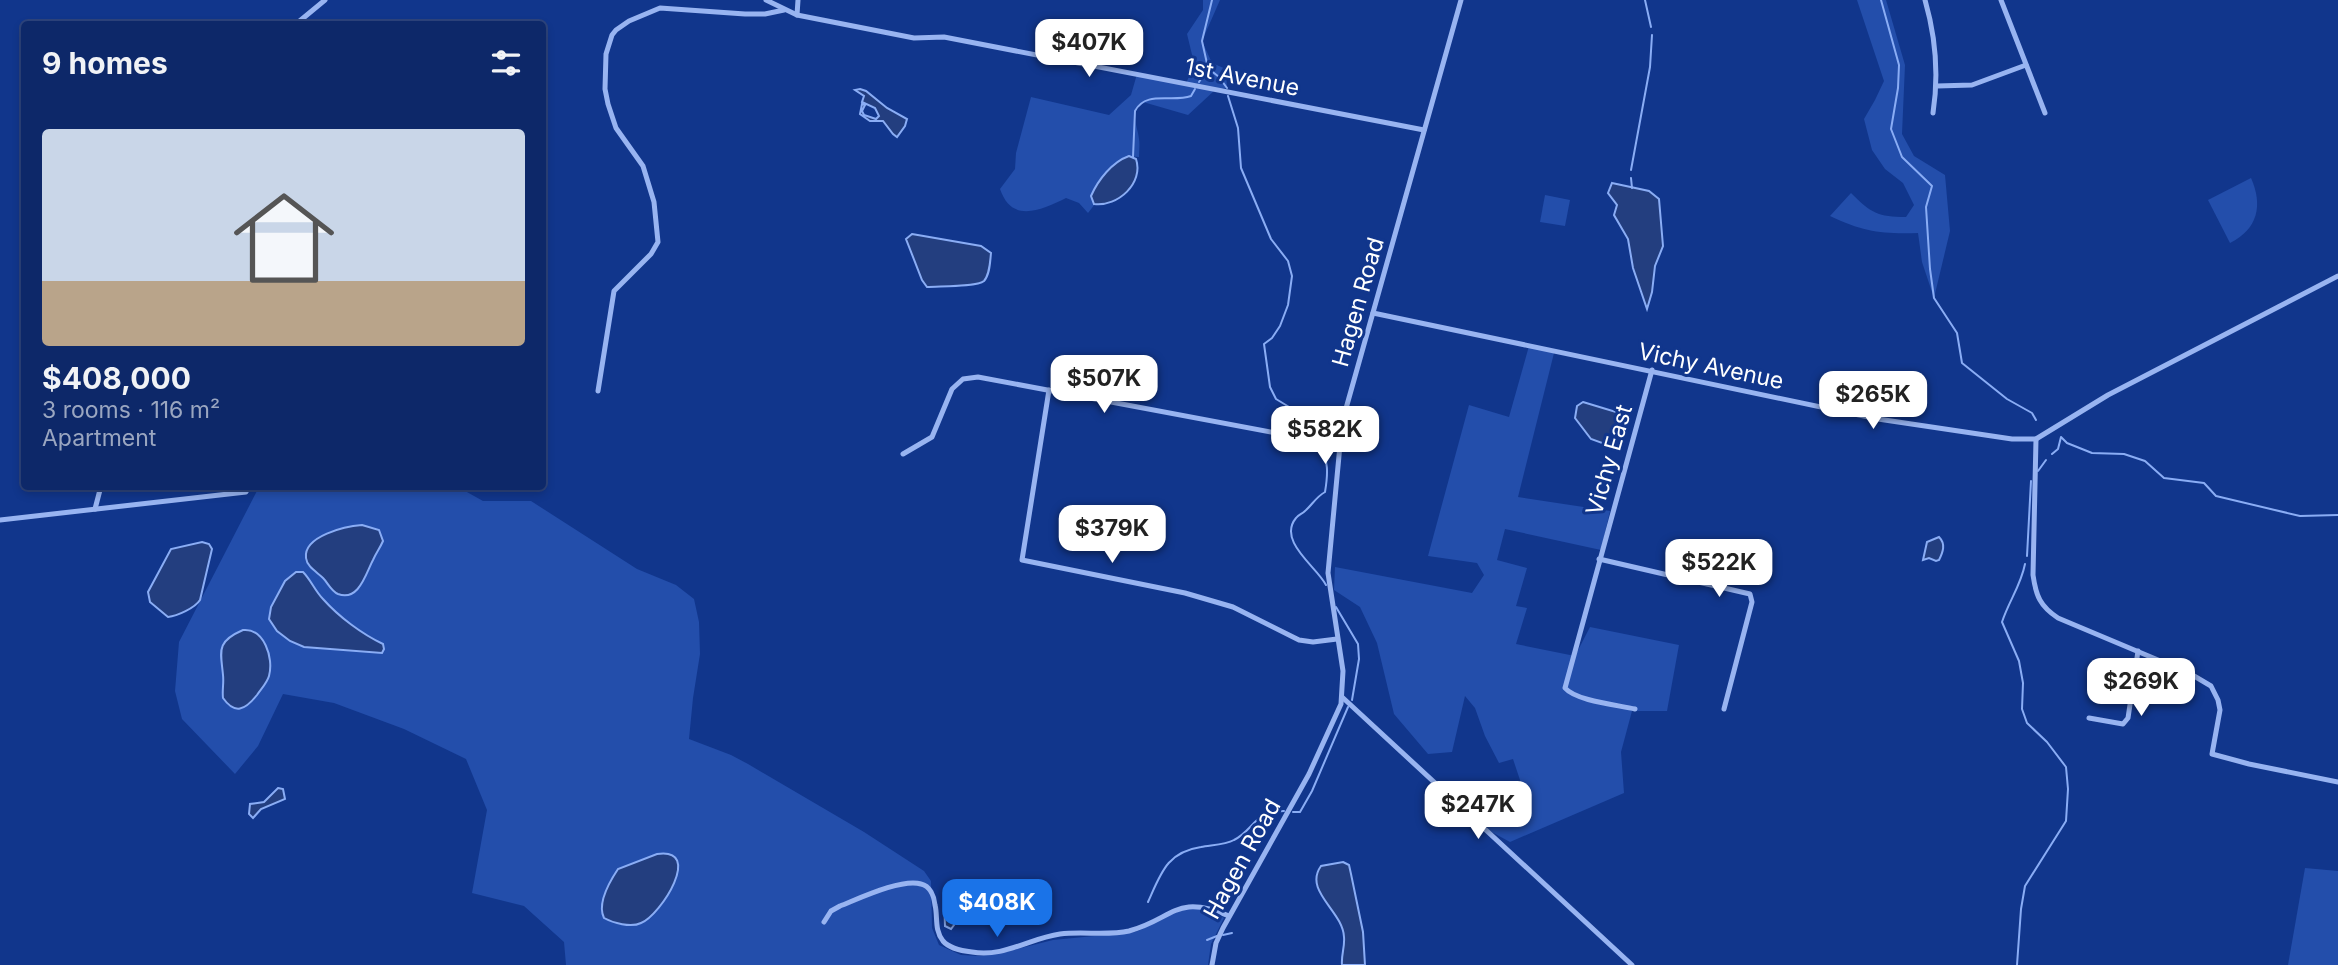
<!DOCTYPE html>
<meta charset="utf-8">
<style>
:root{--surface:#0d2869;--page:#1b3471;--text:#f1f3f6;--muted:#9aa6c0;--line:#2d447d;--accent:#1a73e8}
body{margin:0;font-family:Inter,sans-serif;background:var(--page);color:var(--text);height:100vh;display:flex;flex-direction:column;font-size:26px;white-space:nowrap}
*{box-sizing:border-box;margin:0}
p{font-size:23px;color:var(--muted)}
.icon{flex:none;width:38px;height:38px;fill:none;stroke:currentColor;stroke-width:2;stroke-linecap:round;stroke-linejoin:round}
.map{position:relative;flex:1;overflow:hidden}
.side{position:absolute;left:21px;top:21px;width:525px;height:469px;display:flex;flex-direction:column;background:var(--surface);border-radius:7px;box-shadow:0 4px 10px #0003,0 0 0 2px var(--line)}
.side>*{flex:none}
.price{position:absolute;translate:-50% -60px;padding:0 16px;border-radius:14px;background:#fff;color:#222;font-size:23px;line-height:46px;filter:drop-shadow(0 2px 4px #0008)}
.price::after{content:'';position:absolute;left:50%;top:42px;width:21px;height:16px;margin-left:-10px;background:inherit;clip-path:polygon(0 0,100% 0,50% 100%)}
.price.current{background:var(--accent);color:#fff}
ul{padding:0;list-style:none}
li{display:grid;align-content:center;gap:14px;height:371px;padding:0 21px}
li span{display:grid;place-items:center;height:217px;border-radius:7px;color:#555}
li>.icon{margin-inline-start:auto}
span .icon{width:126px;height:126px;fill:#fffc;stroke-width:1}
li b{font-size:30px}
h2{display:flex;justify-content:space-between;align-items:center;height:84px;padding:0 21px;font-size:30px}
.map>svg:first-child{display:block}
.green{fill:#234eab}
.water{fill:#233e7f;stroke:#8aadf5;stroke-width:2}
.lines{fill:none;stroke-linecap:round;stroke-linejoin:round}
.stream{stroke:#8aadf5;stroke-width:2}
.street{stroke:#98b4f1;stroke-width:5}
.labels{text-anchor:middle;dominant-baseline:central;stroke-width:6;stroke-linejoin:round;paint-order:stroke}
.street-label{font-size:23px;fill:#fff;stroke:#11368c}
</style>
<div class="map">
<svg width="2338" height="965" viewBox="0 0 2338 965">
<rect width="100%" height="100%" fill="#11368c"/>
<g class="green">
<path d="M 1203,0 L 1220,0 L 1202,41 L 1212,63 L 1226,69 L 1227,88 L 1215,90 L 1188,115 L 1143,102 C 1128,111 1138,126 1139,139 C 1140,145 1139,151 1139,157 C 1133,157 1128,156 1122,159 C 1109,165 1086,190 1095,204 L 1088,213 L 1079,203 L 1066,198 C 1041,210 1012,224 1000,189 L 1015,169 L 1016,153 L 1031,97 L 1109,115 L 1131,95 L 1137,74 L 1186,84 L 1194,63 L 1187,34 L 1203,10 Z"/>
<path d="M 1857,0 L 1886,0 L 1905,65 L 1902,134 L 1914,156 L 1945,175 L 1950,231 L 1934,298 L 1922,262 L 1918,233 C 1881,234 1864,232 1830,216 L 1851,193 C 1871,213 1878,217 1906,217 L 1914,205 L 1903,183 L 1885,169 L 1872,150 L 1864,119 L 1875,100 L 1884,81 Z"/>
<path d="M 2251,178 C 2263,205 2258,229 2230,243 L 2208,200 Z"/>
<polygon points="1545,195 1570,200 1565,226 1540,222"/>
<polygon points="1529,346 1554,353 1518,497 1610,511 1601,550 1505,529 1497,560 1527,568 1516,606 1527,608 1516,644 1575,656 1590,627 1679,645 1667,711 1632,711 1621,752 1624,793 1510,842 1488,830 1470,809 1502,795 1523,789 1513,759 1499,763 1485,736 1475,708 1465,696 1452,752 1428,754 1394,714 1377,643 1360,607 1334,590 1335,567 1472,593 1484,575 1477,563 1428,556 1469,405 1509,417"/>
<path d="M 259,487 L 458,487 L 483,501 L 531,501 L 637,569 L 676,585 L 694,599 L 699,622 L 700,654 L 693,698 L 689,739 L 731,755 L 748,764 L 864,832 L 924,871 L 931,881 L 932,928 L 939,945 L 961,955 L 979,956 L 1001,953 L 1053,940 L 1135,932 C 1148,928 1158,918 1170,913 C 1188,905 1208,908 1224,918 L 1211,944 L 1208,965 L 566,965 L 564,942 L 524,906 L 472,893 L 487,810 L 466,759 L 404,729 L 334,703 L 283,694 L 258,746 L 235,774 L 182,719 L 175,691 L 179,642 Z"/>
<polygon points="2305,868 2338,871 2338,965 2288,965"/>
</g>
<g class="water">
<polygon points="860,89 866,91 887,108 907,119 905,126 897,137 893,134 883,121 870,121 860,114 862,104 865,105 862,111 864,115 876,119 879,116 875,108 862,102 864,96 855,90"/>
<path d="M 1129,156 L 1136,159 C 1144,183 1118,207 1094,204 L 1091,196 C 1098,180 1112,162 1129,156 Z"/>
<polygon points="1612,183 1649,191 1659,199 1663,246 1655,266 1652,292 1647,309 1633,268 1628,239 1614,215 1617,205 1608,193"/>
<path d="M 912,234 L 981,246 L 991,253 C 990,262 990,274 984,281 C 977,287 939,286 927,287 L 922,280 L 906,239 Z"/>
<path d="M 1583,402 L 1626,415 C 1628,428 1624,439 1613,447 L 1591,439 L 1575,418 L 1577,406 Z"/>
<path d="M 362,525 L 379,530 L 383,541 C 380,548 376,553 373,560 C 366,573 359,602 338,594 C 331,591 328,583 323,578 C 317,572 307,567 306,558 C 303,536 346,526 362,525 Z"/>
<path d="M 1939,537 C 1946,544 1943,552 1939,560 L 1936,561 L 1929,558 L 1923,560 L 1927,542 Z"/>
<path d="M 202,542 L 209,544 L 212,549 L 200,600 C 195,608 177,616 168,617 L 150,602 L 148,592 L 171,549 Z"/>
<path d="M 296,572 L 303,572 C 311,580 315,591 323,599 C 339,617 362,634 383,644 L 384,649 L 382,653 L 304,647 L 290,641 L 277,631 L 269,619 L 271,607 L 285,581 Z"/>
<path d="M 243,630 C 264,628 274,658 269,676 C 267,683 261,689 257,695 C 245,710 235,715 223,698 C 222,690 224,683 223,675 C 221,652 215,642 243,630 Z"/>
<polygon points="278,788 283,789 285,799 261,809 253,818 249,814 250,804 264,802"/>
<path d="M 657,854 C 704,847 661,915 641,923 C 631,928 613,923 604,918 C 597,904 610,881 618,869 Z"/>
<path d="M 1343,862 L 1349,865 L 1351,874 L 1363,932 L 1365,965 L 1342,965 C 1341,955 1345,947 1344,937 C 1343,911 1303,891 1321,866 Z"/>
<polygon points="944,898 959,907 956,910 958,915 952,918 954,925 951,929 945,926"/>
</g>
<g class="lines">
<g class="stream">
<polyline points="1645,0 1651,27"/>
<polyline points="1881,0 1899,65 1898,88 1891,129 1902,157 1932,186 1926,207 1930,269 1934,298 1957,333 1962,363 2007,399 2032,413 2036,420"/>
<polyline points="1209,69 1219,77 1227,88"/>
<polyline points="1199,82 1208,68 1202,41 1212,0"/>
<polyline points="1228,96 1238,128 1241,168 1271,239 1288,261 1292,276 1288,305 1280,326 1272,338 1264,344 1270,387 1276,399 1304,416 1308,430 1313,437"/>
<path d="M 1133,157 L 1135,111 C 1146,90 1172,103 1191,96 L 1195,89"/>
<polyline points="1631,170 1650,67 1652,35"/>
<polyline points="1631,178 1632,188"/>
<path d="M 1319,445 C 1329,460 1328,474 1325,492 C 1316,497 1312,505 1305,511 C 1302,514 1298,515 1296,518 C 1277,541 1317,567 1326,585"/>
<polyline points="2052,454 2058,449 2061,437 2067,443 2092,453 2124,454 2145,461 2164,478 2204,483 2216,496 2300,516 2338,515"/>
<polyline points="2038,471 2046,460"/>
<polyline points="2027,556 2031,481"/>
<polyline points="1336,607 1358,644 1359,659 1352,700"/>
<polyline points="1293,812 1300,812 1312,791 1348,707"/>
<path d="M 1148,902 C 1161,873 1167,852 1201,847 C 1211,845 1225,845 1234,840 C 1254,830 1254,811 1284,811"/>
<polyline points="1223,935 1232,933"/>
<polyline points="1207,940 1217,936"/>
<path d="M 2017,965 L 2021,909 L 2025,886 L 2066,821 L 2068,789 L 2066,767 L 2047,742 L 2027,723 L 2022,709 L 2023,683 L 2019,661 L 2002,622 C 2009,601 2021,585 2025,564"/>
</g>
<g class="street">
<polyline points="766,0 797,15 914,38 944,37 1424,130"/>
<path d="M 1925,0 C 1936,38 1939,74 1933,113"/>
<polyline points="2001,0 2045,113"/>
<polyline points="797,15 798,0"/>
<polyline points="296,24 325,0"/>
<polyline points="1937,86 1972,85 2026,65"/>
<polyline points="1373,313 1878,419 2012,439 2036,439 2108,395 2338,276"/>
<polyline points="1049,390 1022,560 1185,593 1233,607 1299,640 1313,642 1337,639"/>
<polyline points="598,391 614,291 651,254 658,242 654,202 643,166 616,128 608,104 605,89 606,54 612,35 616,30 629,21 660,8 745,14 765,14 784,10"/>
<path d="M 2036,439 L 2033,575 C 2036,596 2040,606 2058,618 L 2189,673 L 2211,686 L 2218,700 L 2220,710 L 2212,754 L 2249,764 L 2338,782"/>
<polyline points="903,454 932,437 952,389 963,379 978,377 1340,445"/>
<polyline points="95,509 101,486"/>
<polyline points="0,520 246,492 249,486"/>
<polyline points="1599,559 1750,594 1752,602 1724,709"/>
<polyline points="1342,697 1632,965"/>
<path d="M 1635,709 C 1618,705 1576,701 1565,688 L 1652,370"/>
<polyline points="2089,718 2123,724 2128,718 2138,651"/>
<path d="M 824,922 L 831,911 L 840,906 C 858,899 902,878 921,884 C 930,886 934,896 935,905 C 938,916 934,930 943,941 C 949,948 963,951 972,952 C 1003,958 1030,938 1060,934 C 1083,931 1107,936 1129,931 C 1174,919 1175,893 1229,916"/>
<polyline points="1212,965 1216,943 1223,928 1309,774 1341,704 1343,671 1328,573 1340,445 1345,412 1461,0"/>
</g>
</g>
<g class="labels">
<g class="street-label">
<text transform="translate(1242 77) rotate(11)">1st Avenue</text>
<text transform="translate(1358 302) rotate(-74)">Hagen Road</text>
<text transform="translate(1711 366) rotate(12)">Vichy Avenue</text>
<text transform="translate(1609 460) rotate(-74)">Vichy East</text>
<text transform="translate(1242 859) rotate(-61)">Hagen Road</text>
</g>
</g>
</svg>
<b class="price" style="left:1089px;top:79px">$407K</b>
<b class="price" style="left:1104px;top:415px">$507K</b>
<b class="price" style="left:1873px;top:431px">$265K</b>
<b class="price" style="left:1325px;top:466px">$582K</b>
<b class="price" style="left:1112px;top:565px">$379K</b>
<b class="price" style="left:1719px;top:599px">$522K</b>
<b class="price" style="left:2141px;top:718px">$269K</b>
<b class="price" style="left:1478px;top:841px">$247K</b>
<b class="price current" style="left:997px;top:939px">$408K</b>
<section class="side">
<h2>9 homes<svg class="icon" aria-label="filters" viewBox="0 0 24 24"><path d="M4 7h16M4 17h16"/><circle cx="9" cy="7" r="2"/><circle cx="15" cy="17" r="2"/></svg></h2>
<ul>
<li><span style="background:linear-gradient(#c9d6e8 70%,#b9a48a 0)"><svg class="icon" aria-label="home" viewBox="0 0 24 24"><path d="M3 11l9-7 9 7M6 9v11h12V9"/></svg></span><div><b>$408,000</b><p>3 rooms · 116 m²</p><p>Apartment</p></div></li>
</ul>
</section>
</div>
